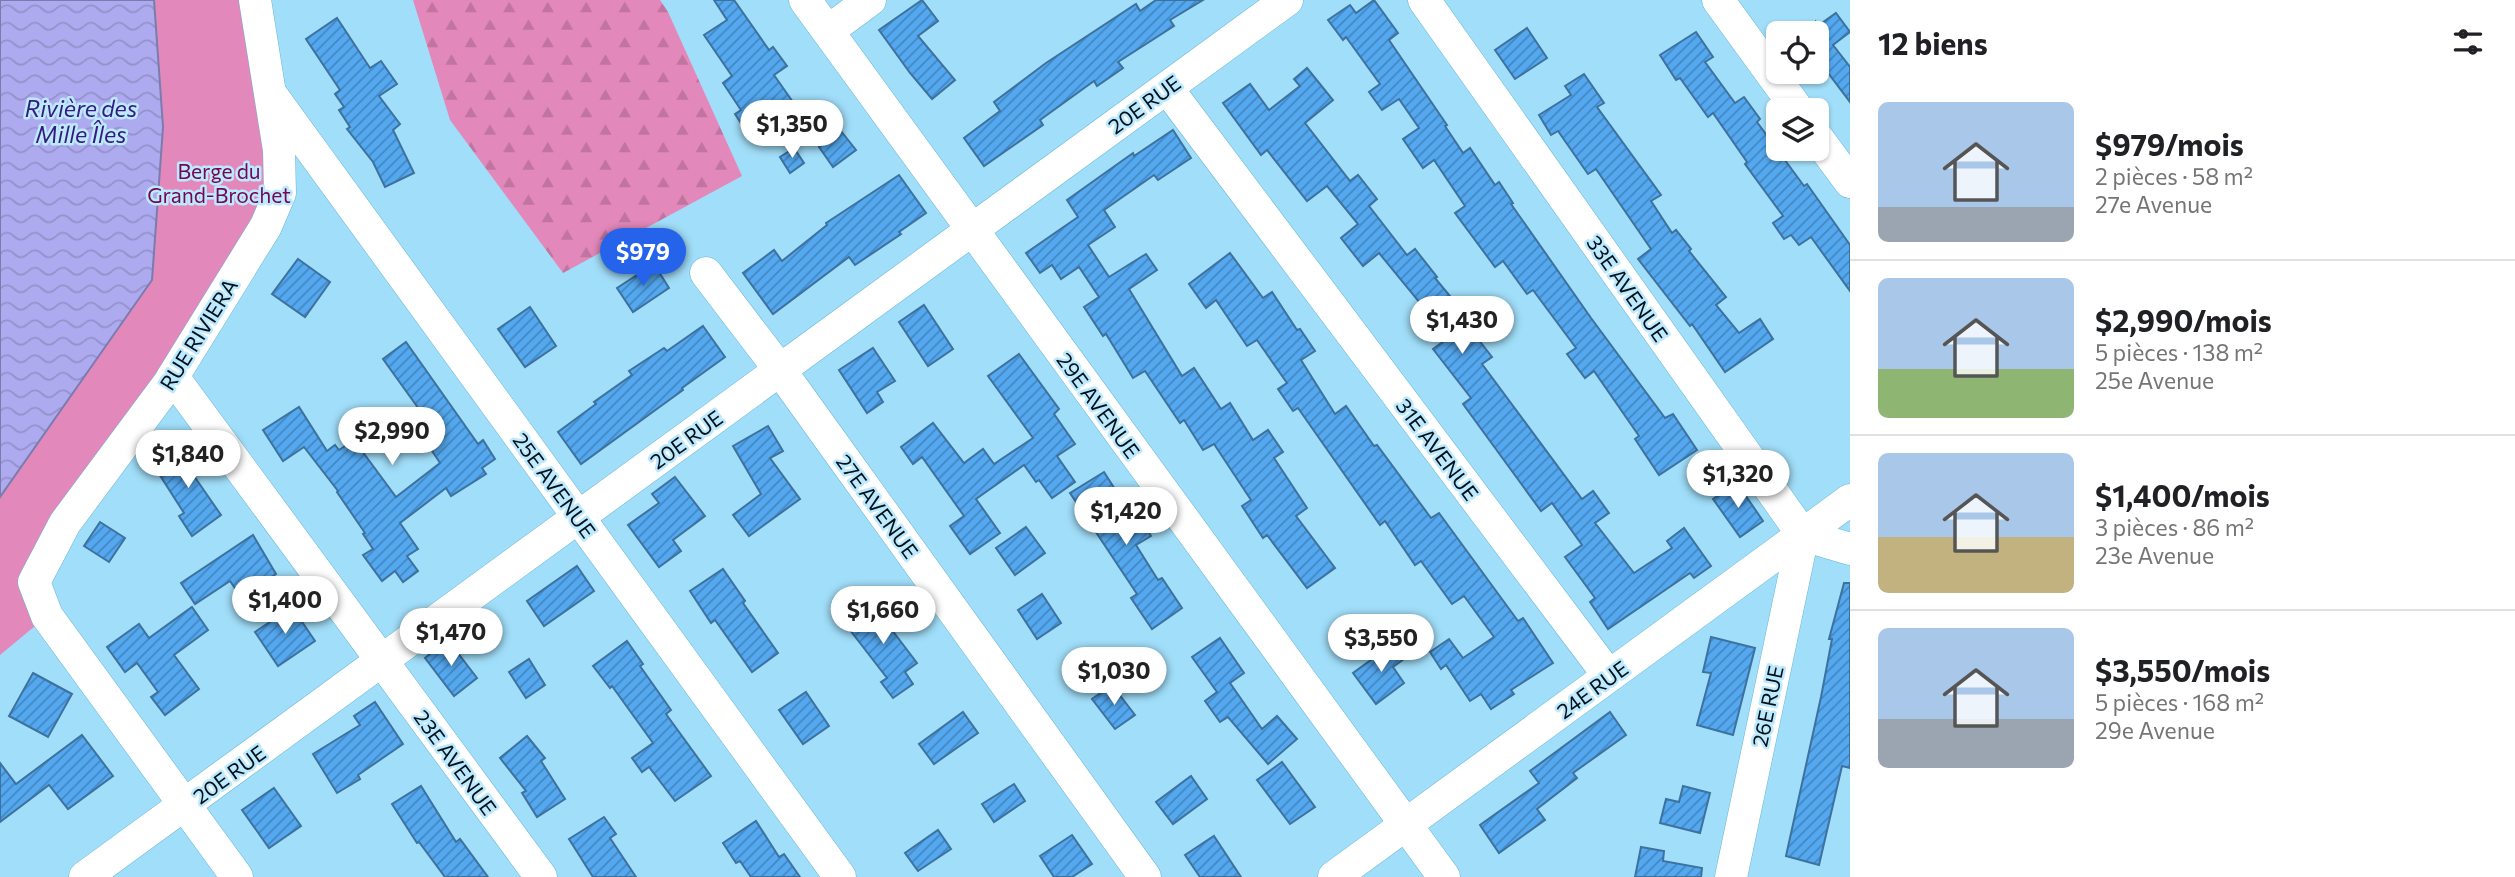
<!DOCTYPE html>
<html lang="fr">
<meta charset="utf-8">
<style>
:root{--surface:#fff;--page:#f2f2f2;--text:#202124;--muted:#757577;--line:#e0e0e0;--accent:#2563eb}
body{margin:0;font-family:Commissioner,sans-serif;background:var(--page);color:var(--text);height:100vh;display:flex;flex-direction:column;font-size:26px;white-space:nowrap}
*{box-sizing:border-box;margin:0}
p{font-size:23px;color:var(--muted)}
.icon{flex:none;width:38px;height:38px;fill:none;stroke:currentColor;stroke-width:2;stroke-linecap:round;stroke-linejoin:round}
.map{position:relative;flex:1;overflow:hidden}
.sheet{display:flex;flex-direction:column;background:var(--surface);width:665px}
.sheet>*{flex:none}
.tools{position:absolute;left:1766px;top:21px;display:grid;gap:14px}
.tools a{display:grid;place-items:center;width:63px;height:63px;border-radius:10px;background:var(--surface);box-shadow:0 2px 5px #0004;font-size:35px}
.price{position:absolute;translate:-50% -60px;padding:0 16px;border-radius:24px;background:#fff;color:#222;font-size:23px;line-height:46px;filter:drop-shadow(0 2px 4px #0008)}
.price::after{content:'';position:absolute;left:50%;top:42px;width:21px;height:16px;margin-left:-10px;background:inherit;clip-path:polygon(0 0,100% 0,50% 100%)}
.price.current{background:var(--accent);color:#fff}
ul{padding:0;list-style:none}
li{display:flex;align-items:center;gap:21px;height:175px;padding:0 28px}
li+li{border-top:2px solid var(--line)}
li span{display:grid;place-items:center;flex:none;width:196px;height:140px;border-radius:10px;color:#555}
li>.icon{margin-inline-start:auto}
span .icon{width:84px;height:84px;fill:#fffc;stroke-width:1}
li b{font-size:30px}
h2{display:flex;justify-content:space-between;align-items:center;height:84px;padding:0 28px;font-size:30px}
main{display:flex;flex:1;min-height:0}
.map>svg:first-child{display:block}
.forest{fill:url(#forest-firs)}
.park{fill:#e388ba}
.water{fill:url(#water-waves);stroke:#7a7caf;stroke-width:2}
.building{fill:url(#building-hatch);stroke:#3d719e;stroke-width:2}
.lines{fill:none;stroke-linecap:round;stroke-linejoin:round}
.minor-casing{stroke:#68b6d6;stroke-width:33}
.minor{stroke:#fff;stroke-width:32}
.labels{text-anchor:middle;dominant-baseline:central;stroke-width:5;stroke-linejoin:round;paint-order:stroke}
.street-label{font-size:21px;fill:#00111a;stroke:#bce9fd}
.park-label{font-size:21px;fill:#760552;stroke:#bce9fd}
.water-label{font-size:23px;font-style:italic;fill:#351a7f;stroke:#bce9fd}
</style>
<main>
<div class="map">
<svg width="1850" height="877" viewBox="0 0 1850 877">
<defs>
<pattern id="forest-firs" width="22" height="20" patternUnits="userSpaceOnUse" patternTransform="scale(1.75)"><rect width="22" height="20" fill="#e388ba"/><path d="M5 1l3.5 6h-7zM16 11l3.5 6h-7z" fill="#c1749f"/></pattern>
<pattern id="water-waves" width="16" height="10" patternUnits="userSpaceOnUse" patternTransform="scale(1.75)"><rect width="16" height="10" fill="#aeaaef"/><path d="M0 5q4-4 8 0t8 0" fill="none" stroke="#9491cc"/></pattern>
<pattern id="building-hatch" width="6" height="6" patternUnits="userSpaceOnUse" patternTransform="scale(1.75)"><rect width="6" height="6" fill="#54a8ef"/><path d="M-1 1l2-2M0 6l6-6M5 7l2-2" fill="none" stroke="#4387c1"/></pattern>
</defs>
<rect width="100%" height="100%" fill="#a1def9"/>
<polygon class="forest" points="413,0 660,0 668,12 742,176 563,273 450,120"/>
<polygon class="park" points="154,0 255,0 280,193 35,582 47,616 0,655 0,497 152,280 163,127"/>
<polygon class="water" points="0,0 154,0 163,127 152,280 0,497"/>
<g class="building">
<polygon points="714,0 734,0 769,50 773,47 787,66 774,75 795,105 750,137 735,114 741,110 723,83 732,76 704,35 727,20"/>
<polygon points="922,0 938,21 918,36 955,80 932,99 910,73 879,30"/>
<polygon points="1156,0 1203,0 1170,20 1174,26 1118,62 1123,68 1097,86 1094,81 1040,120 1043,125 984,166 964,138 1000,111 994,102 1046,63 1136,4 1140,11"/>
<polygon points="1374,0 1398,33 1389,40 1447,125 1445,126 1463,153 1470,148 1495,185 1499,182 1513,203 1511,204 1591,318 1665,418 1673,414 1697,450 1659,475 1635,439 1639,436 1594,371 1585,378 1567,354 1576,348 1533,290 1527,294 1503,261 1495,267 1455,213 1465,206 1434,160 1423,168 1403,139 1419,128 1399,99 1382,110 1369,92 1380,84 1346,37 1343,40 1328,20 1350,5 1356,13"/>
<polygon points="1836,13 1850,32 1833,45 1850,67 1850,102 1816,57 1816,22 1819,25"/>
<polygon points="337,18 370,68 381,61 397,84 379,96 400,124 393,130 414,173 385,187 373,162 347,129 350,127 339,110 344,107 335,94 340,90 306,39"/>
<polygon points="1527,28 1547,58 1515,79 1495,50"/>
<polygon points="1696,32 1713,57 1705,62 1735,103 1744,97 1760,119 1757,122 1804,186 1807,184 1850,245 1850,291 1811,237 1799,245 1791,235 1784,239 1773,223 1783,216 1745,164 1747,162 1713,113 1708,117 1680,78 1676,80 1660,55"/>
<polygon points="1307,68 1333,100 1305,123 1350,181 1358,175 1377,199 1369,206 1407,255 1415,249 1437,277 1435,278 1464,313 1460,316 1492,357 1482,364 1582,499 1593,491 1609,513 1595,523 1634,573 1672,548 1667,541 1684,528 1711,566 1694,578 1690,573 1608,629 1590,602 1595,598 1565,557 1582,545 1552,503 1541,511 1463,404 1471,398 1433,349 1444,341 1420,313 1425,309 1379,253 1363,266 1341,238 1358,224 1327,186 1307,201 1267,150 1261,155 1223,103 1250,84 1269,110 1300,86 1294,79"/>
<polygon points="1584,74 1604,103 1597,107 1661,195 1651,201 1672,233 1676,230 1691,249 1689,251 1726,297 1716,305 1739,333 1760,319 1773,339 1725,372 1692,324 1690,326 1638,259 1651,249 1596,169 1588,174 1558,131 1551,135 1539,115 1571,95 1565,86"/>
<polygon points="1173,130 1191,158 1158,180 1154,175 1104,210 1115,227 1088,245 1109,277 1146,254 1157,270 1129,289 1182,376 1194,368 1221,409 1230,403 1253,440 1268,430 1283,452 1274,458 1307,508 1296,516 1335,568 1307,588 1267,535 1263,538 1242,506 1251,500 1214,444 1203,450 1184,420 1180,423 1145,371 1133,378 1106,334 1103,336 1084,307 1099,297 1079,267 1061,279 1052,265 1040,273 1026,253 1078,217 1067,200 1133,153 1134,156"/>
<polygon points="841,131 856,150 833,167 819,147"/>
<polygon points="794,148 804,163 790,173 780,157"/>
<polygon points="899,175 926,213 899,232 901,234 855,265 849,257 773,314 743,273 774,250 782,261 827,225 826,223"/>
<polygon points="1230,253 1263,298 1272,292 1297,330 1300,329 1315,351 1301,360 1335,414 1346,406 1374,446 1377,445 1431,518 1439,513 1518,621 1523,618 1553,663 1511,690 1514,694 1491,709 1481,694 1470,701 1446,665 1441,669 1430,652 1449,639 1463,658 1494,637 1464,596 1452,604 1421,561 1415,565 1385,521 1380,525 1298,408 1293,411 1278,389 1287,383 1257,340 1247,346 1216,300 1206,308 1189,284"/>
<polygon points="298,259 330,282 305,317 272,294"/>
<polygon points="654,264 669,288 633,312 617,288"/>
<polygon points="924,305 953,349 928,366 899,322"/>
<polygon points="530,307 556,346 525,367 498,329"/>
<polygon points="703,326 725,357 682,388 683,390 581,464 558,432 596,404 594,402 632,375 629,371 664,348 667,351"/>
<polygon points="406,342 478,444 483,440 495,459 482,468 486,474 451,496 446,488 400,523 418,549 407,556 418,571 403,582 395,571 382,581 363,555 373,549 363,534 365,533 337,492 338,491 304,447 283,461 263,430 299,407 327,451 335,445 339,450 354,440 396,497 440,463 423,437 428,434 415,415 421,412 383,359"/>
<polygon points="873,348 895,381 877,392 883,402 867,413 839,370"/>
<polygon points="1019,354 1059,409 1054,414 1075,444 1057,456 1075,482 1052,498 1039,480 1036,482 1024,465 976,499 1000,533 970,554 950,526 964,516 922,457 913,464 901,447 933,423 964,463 983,449 994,464 1033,438 988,376"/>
<polygon points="768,426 783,451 770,458 800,499 749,536 733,515 761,494 733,446"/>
<polygon points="185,446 202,472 194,476 221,515 192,536 179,516 184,513 154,466"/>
<polygon points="1104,472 1134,519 1138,516 1151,536 1136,545 1158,580 1162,578 1182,608 1152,629 1131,598 1137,594 1070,493"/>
<polygon points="675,477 705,516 673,540 681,551 659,567 628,525 659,503 652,494"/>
<polygon points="1737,483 1763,521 1740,537 1713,499"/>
<polygon points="100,522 125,538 109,562 84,546"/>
<polygon points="1026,527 1045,553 1015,575 996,548"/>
<polygon points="253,535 276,574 241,597 230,581 195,604 181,583"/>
<polygon points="577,566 594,591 544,626 527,601"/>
<polygon points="723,569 745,601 743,603 778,653 752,672 715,620 711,623 690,591"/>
<polygon points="1844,583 1850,583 1850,768 1842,766 1819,865 1786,856 1821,697 1832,639 1829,639"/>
<polygon points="1042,594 1061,623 1037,639 1018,610"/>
<polygon points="875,599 895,628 892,630 917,663 905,672 913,684 893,698 881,682 887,678 843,621"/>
<polygon points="192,607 208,630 174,655 199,689 165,715 151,697 158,692 137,663 125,672 107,647 139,624 149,638"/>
<polygon points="292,607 315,641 278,666 255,632"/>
<polygon points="1711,637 1755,648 1733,735 1697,725 1711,673 1703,672"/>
<polygon points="1220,638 1244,673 1230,683 1262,729 1277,716 1297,739 1268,764 1228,717 1220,722 1205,701 1217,692 1192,657"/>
<polygon points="448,640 477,678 454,696 425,658"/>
<polygon points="627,641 643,664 640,666 671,710 666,714 711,776 675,801 649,767 642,772 632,758 653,743 612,686 610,688 593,666"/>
<polygon points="1393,644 1404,659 1393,667 1404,683 1376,704 1353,673"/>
<polygon points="529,659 545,685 526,698 509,672"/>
<polygon points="33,673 72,694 48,737 9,716"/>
<polygon points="1112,685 1135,715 1115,729 1092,699"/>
<polygon points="806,692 829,726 803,744 779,710"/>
<polygon points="375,702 403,744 358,775 360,779 337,793 313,754 360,725 354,716"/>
<polygon points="963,712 978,733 934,764 919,744"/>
<polygon points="1610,712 1626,735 1573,773 1577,778 1537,809 1545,820 1499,853 1480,825 1539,783 1530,771"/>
<polygon points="82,735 113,776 68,809 49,785 0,822 0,763 16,784"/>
<polygon points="527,736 545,758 541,761 565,799 537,817 522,793 526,791 500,758"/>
<polygon points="1282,762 1315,807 1290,824 1257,780"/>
<polygon points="1191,776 1207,799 1173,824 1156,802"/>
<polygon points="1014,784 1025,801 994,822 982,804"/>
<polygon points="421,786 456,842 460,839 488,877 445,877 419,842 417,843 392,804"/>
<polygon points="1683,786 1710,793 1700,833 1660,823 1666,799 1679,802"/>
<polygon points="274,788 301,826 269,848 242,810"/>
<polygon points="604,817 616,834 610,838 636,877 593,877 569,839"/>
<polygon points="756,821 779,857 784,854 800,877 751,877 740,861 736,863 723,843"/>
<polygon points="938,830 951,849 918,871 905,853"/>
<polygon points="1072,835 1092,864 1072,877 1054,877 1040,856"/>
<polygon points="1214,836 1241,877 1200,877 1185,855"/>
<polygon points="1641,847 1664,851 1663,861 1702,868 1701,877 1635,877"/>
</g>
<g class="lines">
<g class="minor-casing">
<g id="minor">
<polyline points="805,0 1444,877"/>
<polyline points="1424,0 1803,535 1850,549"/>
<polyline points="1718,0 1798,110"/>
<polyline points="828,31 870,0"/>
<polyline points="1167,88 1609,676"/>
<polyline points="273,97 840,877"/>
<polyline points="1816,136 1850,182"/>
<polyline points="706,273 780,370 1145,877"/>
<polyline points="173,377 541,877"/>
<polyline points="85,877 1287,0"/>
<polyline points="237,877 47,616 34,582 65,523 169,383 266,226 280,193 279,150 255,0"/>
<polyline points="1334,877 1850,500"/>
<polyline points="1731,877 1803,535"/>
</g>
</g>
<use href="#minor" class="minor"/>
</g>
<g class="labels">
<g class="street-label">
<text transform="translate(1144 104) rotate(-36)">20E RUE</text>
<text transform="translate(1628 288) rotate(55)">33E AVENUE</text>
<text transform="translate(198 334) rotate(-58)">RUE RIVIERA</text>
<text transform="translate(1099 405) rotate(54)">29E AVENUE</text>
<text transform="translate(686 439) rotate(-36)">20E RUE</text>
<text transform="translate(1438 449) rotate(53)">31E AVENUE</text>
<text transform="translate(555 485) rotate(54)">25E AVENUE</text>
<text transform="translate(878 506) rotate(54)">27E AVENUE</text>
<text transform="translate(1592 689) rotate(-36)">24E RUE</text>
<text transform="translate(1767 706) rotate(-78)">26E RUE</text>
<text transform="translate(456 762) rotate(54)">23E AVENUE</text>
<text transform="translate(229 774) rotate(-36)">20E RUE</text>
</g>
<g class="park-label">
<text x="219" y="170">Berge du<tspan x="219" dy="24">Grand-Brochet</tspan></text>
</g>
<g class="water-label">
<text x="81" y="108">Rivière des<tspan x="81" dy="26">Mille Îles</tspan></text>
</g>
</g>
</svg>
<div class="tools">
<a><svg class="icon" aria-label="locate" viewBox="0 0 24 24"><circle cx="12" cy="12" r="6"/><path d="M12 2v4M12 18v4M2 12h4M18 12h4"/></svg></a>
<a><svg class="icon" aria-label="layers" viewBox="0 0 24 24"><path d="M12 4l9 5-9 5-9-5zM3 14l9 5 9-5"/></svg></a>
</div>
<b class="price" style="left:792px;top:160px">$1,350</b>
<b class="price current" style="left:643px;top:288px">$979</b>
<b class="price" style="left:1462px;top:356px">$1,430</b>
<b class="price" style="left:392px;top:467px">$2,990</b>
<b class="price" style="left:188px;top:490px">$1,840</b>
<b class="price" style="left:1738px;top:510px">$1,320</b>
<b class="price" style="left:1126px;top:547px">$1,420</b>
<b class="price" style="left:285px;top:636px">$1,400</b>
<b class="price" style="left:883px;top:646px">$1,660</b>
<b class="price" style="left:451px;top:668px">$1,470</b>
<b class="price" style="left:1381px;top:674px">$3,550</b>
<b class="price" style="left:1114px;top:707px">$1,030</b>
</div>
<section class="sheet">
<h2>12 biens<svg class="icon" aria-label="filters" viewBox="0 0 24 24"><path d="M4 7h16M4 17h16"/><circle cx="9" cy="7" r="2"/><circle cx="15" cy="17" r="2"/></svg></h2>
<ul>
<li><span style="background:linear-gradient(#a9c7e8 75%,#9aa5b1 0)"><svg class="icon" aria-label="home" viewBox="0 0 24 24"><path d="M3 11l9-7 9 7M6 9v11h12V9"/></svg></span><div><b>$979/mois</b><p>2 pièces · 58 m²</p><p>27e Avenue</p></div></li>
<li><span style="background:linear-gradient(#a9c7e8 65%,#8fb573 0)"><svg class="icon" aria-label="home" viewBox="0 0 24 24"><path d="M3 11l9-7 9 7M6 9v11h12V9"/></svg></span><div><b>$2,990/mois</b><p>5 pièces · 138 m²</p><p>25e Avenue</p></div></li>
<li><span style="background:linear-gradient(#a9c7e8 60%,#c2b280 0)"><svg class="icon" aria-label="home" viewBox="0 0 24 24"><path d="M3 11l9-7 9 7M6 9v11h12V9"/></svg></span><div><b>$1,400/mois</b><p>3 pièces · 86 m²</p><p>23e Avenue</p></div></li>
<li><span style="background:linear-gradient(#a9c7e8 65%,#9aa5b1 0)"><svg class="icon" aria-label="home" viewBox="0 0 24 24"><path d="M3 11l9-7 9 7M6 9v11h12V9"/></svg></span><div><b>$3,550/mois</b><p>5 pièces · 168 m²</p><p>29e Avenue</p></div></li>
</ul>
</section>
</main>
